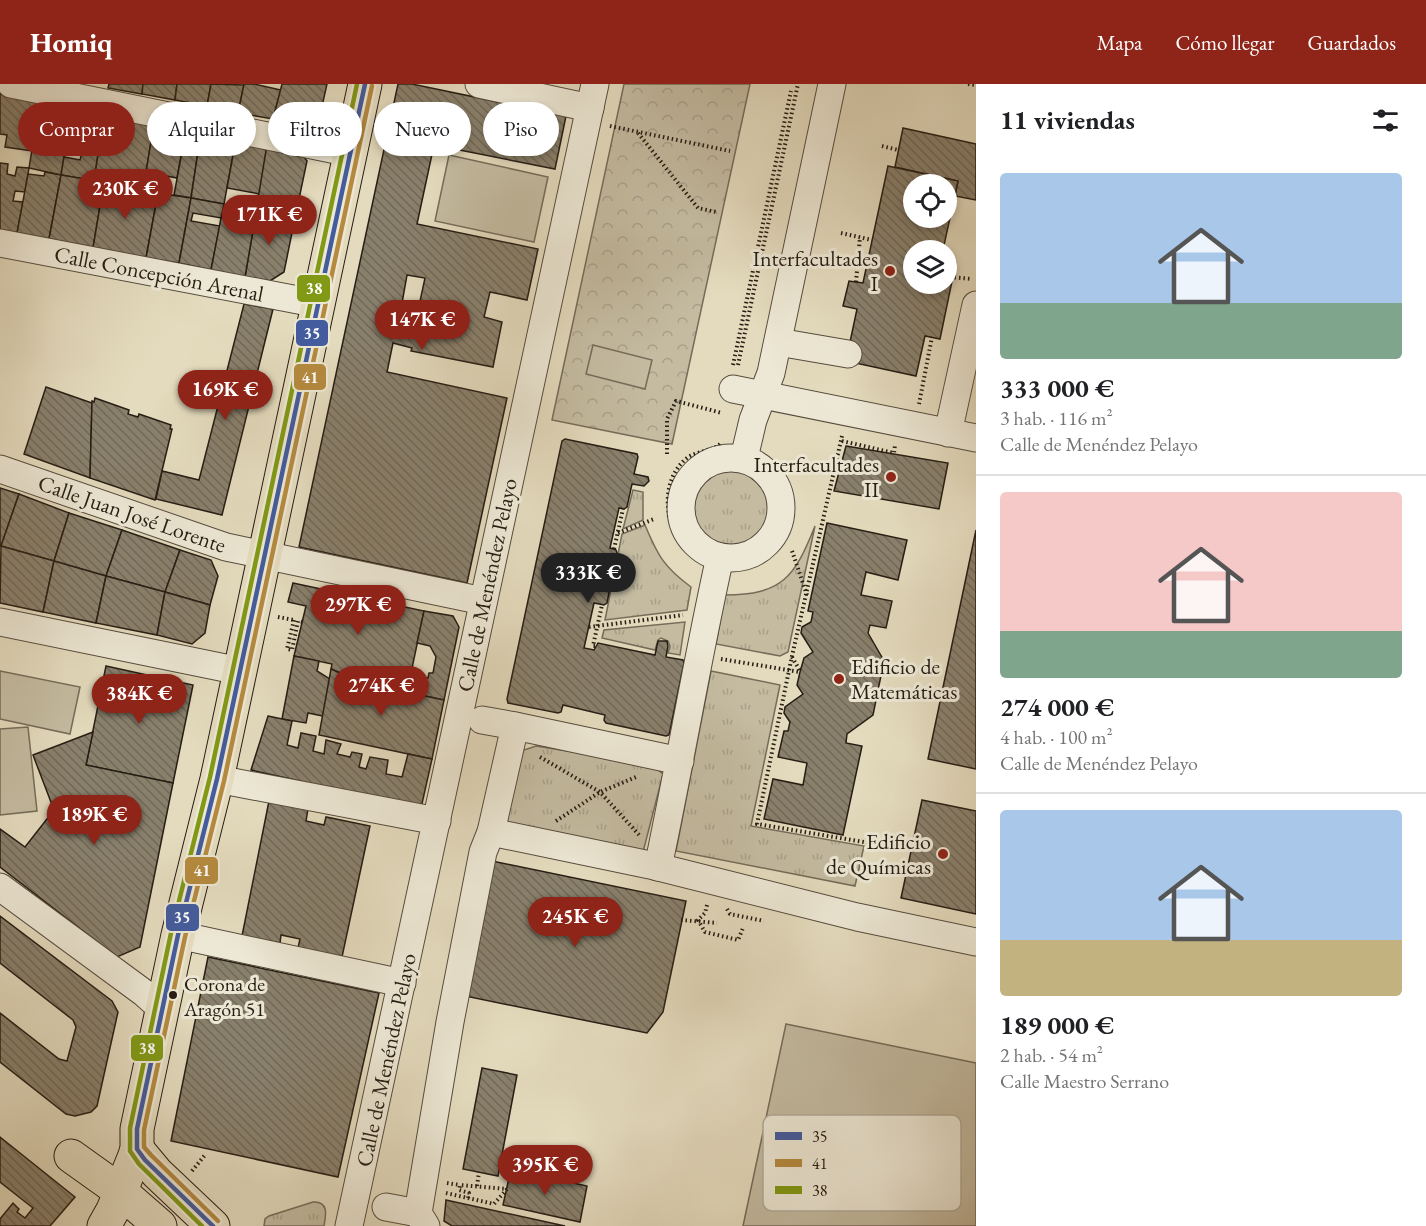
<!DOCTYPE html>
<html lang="es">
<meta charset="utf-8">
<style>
:root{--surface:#fff;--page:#f2f2f2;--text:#202124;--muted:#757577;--line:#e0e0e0;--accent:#8f2418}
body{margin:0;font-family:"EB Garamond",serif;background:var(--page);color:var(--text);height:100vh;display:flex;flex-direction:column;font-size:22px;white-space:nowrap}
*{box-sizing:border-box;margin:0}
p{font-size:20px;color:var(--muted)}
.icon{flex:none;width:33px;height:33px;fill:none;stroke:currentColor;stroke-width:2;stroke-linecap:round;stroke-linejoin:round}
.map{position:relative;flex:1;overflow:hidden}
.sheet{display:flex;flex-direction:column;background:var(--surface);width:450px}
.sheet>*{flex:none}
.guide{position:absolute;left:18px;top:18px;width:570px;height:54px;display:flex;gap:12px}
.buttons{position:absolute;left:903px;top:90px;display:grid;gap:12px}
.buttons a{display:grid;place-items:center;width:54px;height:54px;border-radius:50%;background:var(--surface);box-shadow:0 3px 9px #0003;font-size:30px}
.price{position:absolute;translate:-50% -51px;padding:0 14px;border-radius:21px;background:var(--accent);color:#fff;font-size:20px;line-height:39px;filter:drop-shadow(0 2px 3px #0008)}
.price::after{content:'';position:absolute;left:50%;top:36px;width:18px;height:14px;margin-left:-9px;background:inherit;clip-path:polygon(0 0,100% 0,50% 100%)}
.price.current{background:#222;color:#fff}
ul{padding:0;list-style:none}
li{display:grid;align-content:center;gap:12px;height:318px;padding:0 24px}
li+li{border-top:2px solid var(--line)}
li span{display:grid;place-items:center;height:186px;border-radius:6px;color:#555}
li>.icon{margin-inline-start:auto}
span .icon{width:108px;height:108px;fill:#fffc;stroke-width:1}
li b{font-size:26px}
h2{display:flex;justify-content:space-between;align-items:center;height:72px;padding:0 24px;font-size:26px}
.pill{padding:0 21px;border-radius:27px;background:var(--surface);box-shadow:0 3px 9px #0003;font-size:21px;line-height:54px}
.pill.current{background:var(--accent);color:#fff}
header{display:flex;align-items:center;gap:36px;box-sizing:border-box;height:84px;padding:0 30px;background:var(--accent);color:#fff}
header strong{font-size:28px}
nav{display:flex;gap:33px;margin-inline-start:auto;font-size:21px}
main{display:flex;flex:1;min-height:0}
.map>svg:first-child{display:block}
.grass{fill:url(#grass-tufts);stroke:#756c5a;stroke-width:1.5}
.park{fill:url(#park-crowns);stroke:#756c5a;stroke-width:1.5}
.pitch{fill:#c4bba1;stroke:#756c5a;stroke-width:1.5}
.building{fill:url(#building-back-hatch);stroke:#261d14;stroke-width:1.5;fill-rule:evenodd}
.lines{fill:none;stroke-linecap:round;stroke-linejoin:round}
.minor-casing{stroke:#564c3e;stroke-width:29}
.major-casing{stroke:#261d14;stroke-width:35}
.path{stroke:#261d14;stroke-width:4;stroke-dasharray:1.5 3;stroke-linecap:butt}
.minor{stroke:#ede8d5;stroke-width:27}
.major{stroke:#e4dbbe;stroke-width:33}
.bus-1-casing{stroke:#ede8d5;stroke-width:9}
.bus-2-casing{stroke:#ede8d5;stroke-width:9}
.bus-3-casing{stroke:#ede8d5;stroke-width:9}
.bus-1{stroke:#435c9e;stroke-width:4.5}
.bus-2{stroke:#b58a3f;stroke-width:4.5}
.bus-3{stroke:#819915;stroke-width:4.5}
.poi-dot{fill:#8f2418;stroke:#ede8d5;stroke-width:2}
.bus-dot{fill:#261d14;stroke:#ede8d5;stroke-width:2}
.labels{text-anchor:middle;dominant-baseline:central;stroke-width:6;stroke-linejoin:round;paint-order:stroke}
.bus-label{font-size:20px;fill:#261d14;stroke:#ede8d5;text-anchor:start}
.poi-label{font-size:22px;fill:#261d14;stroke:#ede8d5;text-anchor:end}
.street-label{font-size:22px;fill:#261d14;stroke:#ede8d5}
.key{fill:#ede8d5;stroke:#b1ab9b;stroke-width:1.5}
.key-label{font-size:16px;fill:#261d14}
.line-badge{stroke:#ede8d5;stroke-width:2}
.badge-label{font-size:16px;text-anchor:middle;font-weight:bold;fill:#fff}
</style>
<header>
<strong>Homiq</strong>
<nav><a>Mapa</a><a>Cómo llegar</a><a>Guardados</a></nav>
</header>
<main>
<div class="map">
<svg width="976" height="1142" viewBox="0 0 976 1142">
<defs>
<pattern id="grass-tufts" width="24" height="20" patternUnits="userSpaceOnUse" patternTransform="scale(1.5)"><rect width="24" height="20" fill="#c4bba1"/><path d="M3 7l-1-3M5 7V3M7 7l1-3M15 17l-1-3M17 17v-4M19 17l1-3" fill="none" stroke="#a8a08a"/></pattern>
<pattern id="park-crowns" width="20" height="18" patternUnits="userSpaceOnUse" patternTransform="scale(1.5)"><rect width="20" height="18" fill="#c4bba1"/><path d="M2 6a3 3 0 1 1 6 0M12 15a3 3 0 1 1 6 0" fill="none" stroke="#a8a08a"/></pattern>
<pattern id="building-back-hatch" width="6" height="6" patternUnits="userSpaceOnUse" patternTransform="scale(1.5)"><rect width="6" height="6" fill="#89806c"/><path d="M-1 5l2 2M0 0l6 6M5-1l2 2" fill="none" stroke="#706858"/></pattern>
</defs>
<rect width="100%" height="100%" fill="#e4dbbe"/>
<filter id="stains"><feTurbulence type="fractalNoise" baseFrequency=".00333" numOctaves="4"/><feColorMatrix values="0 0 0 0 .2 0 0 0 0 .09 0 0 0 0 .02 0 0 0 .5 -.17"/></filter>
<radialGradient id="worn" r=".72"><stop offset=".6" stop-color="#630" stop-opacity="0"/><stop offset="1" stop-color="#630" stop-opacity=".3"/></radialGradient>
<g class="grass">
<circle cx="731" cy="422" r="39"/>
<polygon points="633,406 643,408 643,436 623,445"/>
<path d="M 645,441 C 658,472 664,483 691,503 L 687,526 L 605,536 L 622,450 Z"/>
<path d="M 815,442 L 788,568 L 780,572 L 716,560 L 725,511 C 783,511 795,492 815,442 Z"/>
<polygon points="685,538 680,571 668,569 670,562 668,557 661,554 658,556 655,566 602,554 604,546"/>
<polygon points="711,587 780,601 751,742 864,762 855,802 676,767"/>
<polygon points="536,662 650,680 663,690 643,768 504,738 515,669"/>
<path d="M 313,1118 C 329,1117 326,1131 324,1142 L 264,1142 L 265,1135 L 269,1132 Z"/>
</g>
<polygon class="park" points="624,0 750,0 672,360 552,336"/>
<g class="pitch">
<polygon points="449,71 548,93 534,158 435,137"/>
<polygon points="593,261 652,276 645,305 586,290"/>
<polygon points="0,587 80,603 70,650 0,635"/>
<polygon points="28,643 37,727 0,731 0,645"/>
<polygon points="786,940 976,979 976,1142 743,1142"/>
</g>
<g class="building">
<polygon points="109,0 143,0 142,10 108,4"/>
<polygon points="143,0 177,0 175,16 142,10"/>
<polygon points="177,0 211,0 207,22 175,16"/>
<polygon points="211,0 244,1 238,29 207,22"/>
<polygon points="254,0 281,6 273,35 238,29 244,0"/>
<polygon points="282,0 327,0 318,40 314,39 309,43 273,35"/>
<path d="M 398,0 L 412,0 L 566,32 L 555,85 L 434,61 L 417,140 L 538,165 L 527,216 L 490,208 L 484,233 L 502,238 L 493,283 L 411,267 L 412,264 L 393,259 L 387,288 L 507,314 L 467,499 L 299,463 ZM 407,191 L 425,194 L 419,222 L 402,219 Z"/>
<polygon points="0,10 40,17 32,67 5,63 7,51 0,50"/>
<polygon points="40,17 72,24 61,91 29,84"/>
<polygon points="72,24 104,31 94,97 61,91 64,73 80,76 83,64 73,61 73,57 67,56"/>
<polygon points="104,31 154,40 143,106 94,97"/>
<polygon points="154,40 186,46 177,94 146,88"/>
<polygon points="903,44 976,60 976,116 955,112 958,97 895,83"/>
<polygon points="186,46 201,48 191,114 174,111"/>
<polygon points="201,48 236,55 224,120 191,114"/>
<polygon points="236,55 267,61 260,110 227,104"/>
<polygon points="267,61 299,67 307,77 295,134 256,127"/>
<polygon points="0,79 8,80 7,90 15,92 17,83 29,84 25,108 15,107 13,117 23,118 17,149 0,146"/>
<path d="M 888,82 L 958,97 L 943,166 L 914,166 L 914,200 L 946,200 L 946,176 L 956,178 L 940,255 L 925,252 L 916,292 L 846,277 L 857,225 L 843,222 L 849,197 L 863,199 ZM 914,100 L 946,100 L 946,134 L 914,134 Z"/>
<polygon points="45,88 61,91 49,155 17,149 28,90 44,92"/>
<polygon points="61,91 104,98 93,164 49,155"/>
<polygon points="104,98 158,109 146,174 93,164"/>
<polygon points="158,109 191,114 179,179 146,174"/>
<polygon points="191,114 224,120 221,134 193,129 191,137 220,142 211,186 179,179"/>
<polygon points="256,127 295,134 284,188 270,197 245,193"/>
<polygon points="221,134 254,141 245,193 211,186"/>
<polygon points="244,220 273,225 222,431 156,415 162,387 199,396"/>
<polygon points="46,303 92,319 90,394 24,370"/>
<polygon points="95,314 129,326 128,330 138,333 139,330 171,341 170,345 172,345 155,416 90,394 92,317 94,318"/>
<polygon points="565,355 637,370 638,373 634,390 648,393 649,397 644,402 632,400 627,423 624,425 619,424 610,464 616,466 617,469 607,519 604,521 594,519 584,564 594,566 598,559 655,571 658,557 667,557 668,562 666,573 683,576 684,579 669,651 666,652 606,639 604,636 605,631 563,621 561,628 558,629 508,619 507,615 562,357"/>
<polygon points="846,362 948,379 939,425 834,407"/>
<polygon points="0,404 19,410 1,462 0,462"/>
<polygon points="19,410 69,429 54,477 1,462"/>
<polygon points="69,429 122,446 106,492 54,477"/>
<polygon points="827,439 907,456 898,496 866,488 861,511 892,517 886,544 870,541 868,549 884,577 873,631 847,650 846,659 862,662 843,751 764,735 773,695 803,701 807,679 778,673 784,647 788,647 790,638 784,629 785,623 803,610 797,601 800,588 804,574 813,568 801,549 802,543 811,538 813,528 808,527"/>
<polygon points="122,446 180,466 165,508 106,492"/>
<polygon points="976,446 976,685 928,675"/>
<polygon points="1,462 54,477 43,528 0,519"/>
<polygon points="180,466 211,476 218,492 210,521 165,508"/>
<polygon points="54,477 106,492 96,539 43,528"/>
<polygon points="106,492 165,508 157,551 96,539"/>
<polygon points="293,499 424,527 407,608 377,602 375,604 331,585 332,580 294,572 306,522 288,518"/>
<polygon points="165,508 210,521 205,549 192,560 157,551"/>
<polygon points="424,527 453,532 459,543 444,616 407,608 411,591 428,594 429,589 433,589 436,573 430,562 417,559"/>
<polygon points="294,572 319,577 317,587 330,595 323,632 308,629 306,639 282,635"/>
<polygon points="106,582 193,601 173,699 86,681"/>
<polygon points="331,585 375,604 377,602 444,616 432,675 319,651"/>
<polygon points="268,632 292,637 287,661 298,664 301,649 316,652 313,667 324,670 326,656 341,660 337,670 350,673 352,668 362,670 359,683 366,685 370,673 388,676 386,690 402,693 408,670 432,675 421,724 251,686"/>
<polygon points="93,648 86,681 173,699 140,863 117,873 0,783 0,745 25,763 54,726 33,671"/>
<polygon points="922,716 976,727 976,830 901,814"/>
<polygon points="269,717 308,725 306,737 324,741 326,733 370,742 342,873 298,864 300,855 281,851 280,859 242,852"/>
<polygon points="492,777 686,817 663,928 647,949 465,912"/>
<polygon points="0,832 112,917 118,928 97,1022 91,1028 75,1032 66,1030 0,978 0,929 59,975 67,977 76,943 73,936 0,879"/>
<polygon points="208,873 379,909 338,1093 171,1057"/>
<polygon points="482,984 517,991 498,1092 463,1085"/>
<polygon points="0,1053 75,1113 50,1142 0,1142 0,1135 13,1119 19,1125 17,1128 25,1134 33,1124 0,1098"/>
<polygon points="511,1085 587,1102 580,1138 503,1121"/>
<polygon points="446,1116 565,1142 452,1142 444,1137"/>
</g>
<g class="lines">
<g class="minor-casing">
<g id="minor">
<polyline points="11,0 351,69"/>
<polyline points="479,0 590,24"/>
<polyline points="0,159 319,220"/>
<polyline points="778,258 848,270"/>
<polyline points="733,305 976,354"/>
<polyline points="948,349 976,221"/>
<circle cx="731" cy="424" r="50"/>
<polyline points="744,374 753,336 771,289 832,0"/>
<polyline points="0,385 226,463 483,517"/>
<polyline points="0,538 240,587"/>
<polyline points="482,636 515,642"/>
<polyline points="217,695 437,737"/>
<polyline points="491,748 650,781 857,833 976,858"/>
<path d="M 658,783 C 680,680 697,576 720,473"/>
<polyline points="0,803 144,909 163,926"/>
<polyline points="178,851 402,899"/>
<polyline points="386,1123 418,1129"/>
<polyline points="349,1142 595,0"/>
<polyline points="426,1142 418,1129 450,938 483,768 491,748 515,642 680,677"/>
</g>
</g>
<g class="major-casing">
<g id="major">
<polyline points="137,1065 157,1089 213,1142"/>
<polyline points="71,1072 120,1107 160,1142"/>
<polyline points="104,1142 113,1126 134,1074 137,1065 137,1045 178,851 217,695 365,0"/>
</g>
</g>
<g class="path">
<polyline points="968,0 976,1"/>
<polyline points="610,42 730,67"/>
<polyline points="638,49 698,124 716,128"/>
<polyline points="882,62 898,66"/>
<polyline points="841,149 872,156"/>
<polyline points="950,193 972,195"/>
<polyline points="856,198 860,153"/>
<polyline points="733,281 791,7"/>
<polyline points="738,281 798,0"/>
<polyline points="919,320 932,253"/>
<polyline points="842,352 792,572 757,740 870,759"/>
<polyline points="842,357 894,369 895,361"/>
<polyline points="667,370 667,335 676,317 722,329"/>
<polyline points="618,449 654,435"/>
<polyline points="614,465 623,425"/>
<polyline points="792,467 807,511"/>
<path d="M 696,473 C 665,453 656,399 687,374 C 698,366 713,368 721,359"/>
<polyline points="278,533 294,536"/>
<polyline points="294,536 287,565 292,566 298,537 302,538"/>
<polyline points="589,543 683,531"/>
<polyline points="595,562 593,562 602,521"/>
<polyline points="792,573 800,587"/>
<polyline points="721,575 800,588"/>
<polyline points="540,673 600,708 641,753"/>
<polyline points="556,737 600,708 636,693"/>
<polyline points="707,821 705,829 698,836 705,848 738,856 743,844"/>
<polyline points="727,825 730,830 764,837"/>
<polyline points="681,836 717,839"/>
<polyline points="192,1087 205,1071"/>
<polyline points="447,1099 460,1101"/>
<polyline points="477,1102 479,1088"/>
<polyline points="446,1109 494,1120 507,1105"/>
<polyline points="468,1114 469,1109 459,1106 460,1101 507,1105"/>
</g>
<use href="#minor" class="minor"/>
<use href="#major" class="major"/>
<g class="bus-1-casing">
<polyline id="bus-1" points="213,1142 145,1076 137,1065 137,1045 178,851 217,695 365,0"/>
</g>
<g class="bus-2-casing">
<polyline id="bus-2" points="218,1137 151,1071 144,1063 144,1046 185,853 224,697 372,2"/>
</g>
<g class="bus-3-casing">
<polyline id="bus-3" points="202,1142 139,1080 130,1067 130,1044 171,849 210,693 357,0"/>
</g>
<use href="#bus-1" class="bus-1"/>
<use href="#bus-2" class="bus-2"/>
<use href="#bus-3" class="bus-3"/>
</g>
<g class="poi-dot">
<circle cx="890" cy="187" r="6"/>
<circle cx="891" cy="393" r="6"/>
<circle cx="839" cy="595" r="6"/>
<circle cx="943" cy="770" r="6"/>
</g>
<circle class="bus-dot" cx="173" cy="911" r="5"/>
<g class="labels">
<g class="bus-label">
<text x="184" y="900">Corona de<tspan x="184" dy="25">Aragón 51</tspan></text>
</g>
<g class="poi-label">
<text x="878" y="174">Interfacultades<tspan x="878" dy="25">I</tspan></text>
<text x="879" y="380">Interfacultades<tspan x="879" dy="25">II</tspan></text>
<text x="851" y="582" text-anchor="start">Edificio de<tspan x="851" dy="25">Matemáticas</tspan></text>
<text x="931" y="757">Edificio<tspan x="931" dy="25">de Químicas</tspan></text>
</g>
<g class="street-label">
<text transform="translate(159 190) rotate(11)">Calle Concepción Arenal</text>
<text transform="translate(132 430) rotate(19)">Calle Juan José Lorente</text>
<text transform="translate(487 501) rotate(-78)">Calle de Menéndez Pelayo</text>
<text transform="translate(386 976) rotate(-78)">Calle de Menéndez Pelayo</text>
</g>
</g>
<rect x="763" y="1031" width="198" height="96" rx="9" class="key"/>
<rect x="775" y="1048" width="27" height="8" fill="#435c9e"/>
<rect x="775" y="1075" width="27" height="8" fill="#b58a3f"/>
<rect x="775" y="1102" width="27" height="8" fill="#819915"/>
<g class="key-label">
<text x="812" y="1058">35</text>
<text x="812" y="1085">41</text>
<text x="812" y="1112">38</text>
</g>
<g class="line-badge">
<rect x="296" y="190" width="35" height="29" rx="6" fill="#819915"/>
<rect x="295" y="235" width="34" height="28" rx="6" fill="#435c9e"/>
<rect x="293" y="279" width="34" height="28" rx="6" fill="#b58a3f"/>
<rect x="184" y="772" width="35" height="29" rx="6" fill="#b58a3f"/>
<rect x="165" y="819" width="35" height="29" rx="6" fill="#435c9e"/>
<rect x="130" y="950" width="34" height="28" rx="6" fill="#819915"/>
</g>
<g class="badge-label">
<text x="314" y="210">38</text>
<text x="312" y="255">35</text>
<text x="310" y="299">41</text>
<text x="202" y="792">41</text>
<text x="182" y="839">35</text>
<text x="147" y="970">38</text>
</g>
<rect width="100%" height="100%" filter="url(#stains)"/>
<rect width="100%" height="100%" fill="url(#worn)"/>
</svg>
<div class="buttons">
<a><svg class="icon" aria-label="locate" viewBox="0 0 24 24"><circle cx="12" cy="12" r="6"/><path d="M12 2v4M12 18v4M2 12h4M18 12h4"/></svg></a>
<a><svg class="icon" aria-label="layers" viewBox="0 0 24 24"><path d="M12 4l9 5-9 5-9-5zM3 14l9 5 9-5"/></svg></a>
</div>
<b class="price" style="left:125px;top:136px">230K €</b>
<b class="price" style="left:269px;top:162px">171K €</b>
<b class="price" style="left:422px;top:267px">147K €</b>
<b class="price" style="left:225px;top:337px">169K €</b>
<b class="price current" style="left:588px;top:520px">333K €</b>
<b class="price" style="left:358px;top:552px">297K €</b>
<b class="price" style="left:381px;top:633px">274K €</b>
<b class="price" style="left:139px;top:641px">384K €</b>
<b class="price" style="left:94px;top:762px">189K €</b>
<b class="price" style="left:575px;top:864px">245K €</b>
<b class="price" style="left:545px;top:1112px">395K €</b>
<div class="guide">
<a class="pill current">Comprar</a>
<a class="pill">Alquilar</a>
<a class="pill">Filtros</a>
<a class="pill">Nuevo</a>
<a class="pill">Piso</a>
</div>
</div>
<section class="sheet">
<h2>11 viviendas<svg class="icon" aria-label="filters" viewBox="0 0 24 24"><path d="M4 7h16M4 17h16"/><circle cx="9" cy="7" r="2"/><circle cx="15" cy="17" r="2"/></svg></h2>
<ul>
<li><span style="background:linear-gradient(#a9c7e8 70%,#7fa58c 0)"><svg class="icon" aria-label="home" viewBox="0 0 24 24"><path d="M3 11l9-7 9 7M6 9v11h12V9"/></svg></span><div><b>333 000 €</b><p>3 hab. · 116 m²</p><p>Calle de Menéndez Pelayo</p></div></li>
<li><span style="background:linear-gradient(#f6c9c9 75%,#7fa58c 0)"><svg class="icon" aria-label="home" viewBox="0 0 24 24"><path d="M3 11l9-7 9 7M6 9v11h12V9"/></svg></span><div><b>274 000 €</b><p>4 hab. · 100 m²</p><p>Calle de Menéndez Pelayo</p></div></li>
<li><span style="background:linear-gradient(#a9c7e8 70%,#c2b280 0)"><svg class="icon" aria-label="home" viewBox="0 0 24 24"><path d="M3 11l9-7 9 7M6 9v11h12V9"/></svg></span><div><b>189 000 €</b><p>2 hab. · 54 m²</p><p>Calle Maestro Serrano</p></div></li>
</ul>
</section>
</main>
